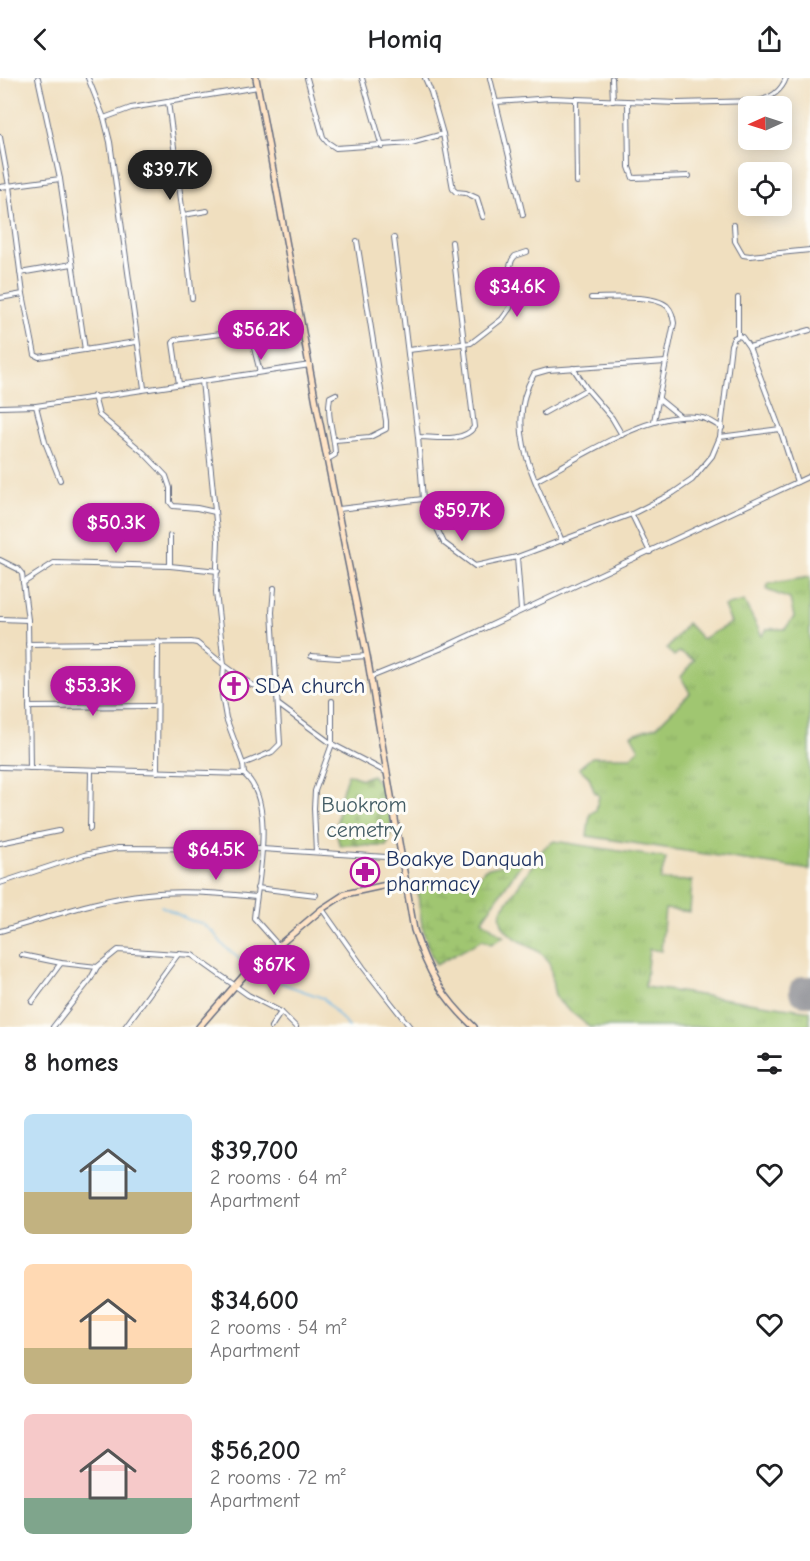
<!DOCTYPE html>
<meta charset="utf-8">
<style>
:root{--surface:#fff;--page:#f2f2f2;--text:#202124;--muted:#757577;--accent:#b5179e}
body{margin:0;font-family:"Comic Neue",sans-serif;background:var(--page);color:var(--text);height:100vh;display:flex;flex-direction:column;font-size:22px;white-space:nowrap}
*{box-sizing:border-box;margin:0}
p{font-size:20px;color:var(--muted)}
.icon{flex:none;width:33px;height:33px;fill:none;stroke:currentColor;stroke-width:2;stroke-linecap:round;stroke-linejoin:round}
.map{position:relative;height:949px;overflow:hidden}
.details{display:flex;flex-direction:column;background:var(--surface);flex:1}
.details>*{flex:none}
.needle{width:39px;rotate:267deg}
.buttons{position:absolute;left:738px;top:18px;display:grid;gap:12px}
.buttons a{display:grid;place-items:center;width:54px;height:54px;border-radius:9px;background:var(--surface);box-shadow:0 3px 15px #0003;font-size:30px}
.price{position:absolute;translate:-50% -51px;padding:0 14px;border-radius:21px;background:var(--accent);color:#fff;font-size:20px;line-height:39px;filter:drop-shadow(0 2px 3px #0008)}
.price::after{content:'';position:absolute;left:50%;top:36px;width:18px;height:14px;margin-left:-9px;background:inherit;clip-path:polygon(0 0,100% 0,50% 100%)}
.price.active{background:#222;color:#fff}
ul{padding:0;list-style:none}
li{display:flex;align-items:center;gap:18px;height:150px;padding:0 24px}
li span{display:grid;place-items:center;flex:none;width:168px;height:120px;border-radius:9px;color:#555}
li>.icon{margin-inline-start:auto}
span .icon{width:72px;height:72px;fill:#fffc;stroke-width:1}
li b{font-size:26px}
h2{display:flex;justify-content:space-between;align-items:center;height:72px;padding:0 24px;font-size:26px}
header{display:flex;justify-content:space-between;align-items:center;height:78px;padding:0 24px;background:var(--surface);font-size:27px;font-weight:700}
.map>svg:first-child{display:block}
.grass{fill:url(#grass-tufts);stroke:#5e7a68;stroke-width:1.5}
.wetland{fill:url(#wetland-marsh);stroke:#5e7a68;stroke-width:1.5}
.cemetery{fill:url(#cemetery-stones);stroke:#5e7a68;stroke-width:1.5}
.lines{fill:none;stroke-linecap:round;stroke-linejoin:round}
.stream{stroke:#6db7e6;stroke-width:1.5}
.runway{stroke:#86878e;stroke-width:30}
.street-casing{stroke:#666d80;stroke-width:6}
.secondary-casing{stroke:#666d80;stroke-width:8}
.street{stroke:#fff;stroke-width:4}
.secondary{stroke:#ffe4c6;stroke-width:5}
.labels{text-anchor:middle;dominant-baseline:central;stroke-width:6;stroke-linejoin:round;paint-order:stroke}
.poi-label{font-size:22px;fill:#1b2f5e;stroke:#fdfcf7;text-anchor:start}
.park-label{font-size:22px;fill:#435c64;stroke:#fdfcf7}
</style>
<header><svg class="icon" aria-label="back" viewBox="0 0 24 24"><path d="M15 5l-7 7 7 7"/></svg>Homiq<svg class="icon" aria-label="share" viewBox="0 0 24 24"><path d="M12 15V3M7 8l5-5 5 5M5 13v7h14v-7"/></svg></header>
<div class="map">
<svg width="810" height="949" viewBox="0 0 810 949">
<defs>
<pattern id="grass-tufts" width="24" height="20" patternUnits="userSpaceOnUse" patternTransform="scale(1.5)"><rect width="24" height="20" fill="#a0c671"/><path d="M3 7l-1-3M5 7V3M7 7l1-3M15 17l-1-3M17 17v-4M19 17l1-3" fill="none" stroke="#89aa64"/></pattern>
<pattern id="wetland-marsh" width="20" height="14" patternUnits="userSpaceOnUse" patternTransform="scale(1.5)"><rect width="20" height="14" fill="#a0c671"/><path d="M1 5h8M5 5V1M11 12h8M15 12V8" fill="none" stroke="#89aa64"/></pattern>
<pattern id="cemetery-stones" width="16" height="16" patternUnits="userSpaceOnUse" patternTransform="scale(1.5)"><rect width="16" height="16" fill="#a0c671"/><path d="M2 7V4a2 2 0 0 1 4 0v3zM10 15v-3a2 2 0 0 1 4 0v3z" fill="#89aa64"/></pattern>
</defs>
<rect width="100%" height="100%" fill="#fdfcf7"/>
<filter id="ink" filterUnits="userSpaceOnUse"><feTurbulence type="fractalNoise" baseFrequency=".0167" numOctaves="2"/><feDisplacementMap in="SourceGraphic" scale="12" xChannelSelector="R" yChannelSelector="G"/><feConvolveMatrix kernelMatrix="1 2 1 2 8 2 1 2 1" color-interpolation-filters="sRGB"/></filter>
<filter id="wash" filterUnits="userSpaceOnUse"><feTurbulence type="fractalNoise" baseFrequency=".008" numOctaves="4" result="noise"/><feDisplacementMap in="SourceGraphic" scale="24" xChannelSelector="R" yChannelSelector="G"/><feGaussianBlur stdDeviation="1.35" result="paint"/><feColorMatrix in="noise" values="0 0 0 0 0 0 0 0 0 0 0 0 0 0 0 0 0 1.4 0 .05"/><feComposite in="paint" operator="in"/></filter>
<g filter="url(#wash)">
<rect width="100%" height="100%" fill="#f0dfbf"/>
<g class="grass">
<polygon points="810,499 810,792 587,758 590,736 596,732 599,718 594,713 589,699 579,690 592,679 631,679 639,671 631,657 657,648 690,615 681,599 694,582 679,574 674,578 667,571 687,545 702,561 731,545 724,528 744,523 762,558 767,551 785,551 794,539 790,521 767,512 768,506"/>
<path d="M 554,763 L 666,780 L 660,802 L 692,803 L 690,834 L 665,831 L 661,873 L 649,871 L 645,909 L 810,933 L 810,949 L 589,949 C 581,941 564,930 557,921 C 549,909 556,887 543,877 C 527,864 496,857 501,833 L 544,770 Z"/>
</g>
<path class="wetland" d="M 514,779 L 526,779 L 482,842 L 504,859 L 491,866 L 482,862 L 436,887 C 422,862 419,832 417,804 L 473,807 L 485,791 L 502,787 Z"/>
<path class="cemetery" d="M 348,696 L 362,701 L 372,697 C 375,701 379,704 381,708 C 387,724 398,753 386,768 C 371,770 356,764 341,768 C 331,756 342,710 348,696 Z"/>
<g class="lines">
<g class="stream">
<polyline points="161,828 189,842 201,845 213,854 224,868 250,890"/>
<polyline points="254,892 289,908 323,920 349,949"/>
</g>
<polyline class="runway" points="804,913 810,913"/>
</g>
</g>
<g filter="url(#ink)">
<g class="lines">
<g class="street-casing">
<g id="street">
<polyline points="38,0 60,101 85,272"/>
<polyline points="88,0 104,40 110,64 144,310"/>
<polyline points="307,0 323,59 327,64 336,70 411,65 443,56 431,14 425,0"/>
<polyline points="362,0 382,69"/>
<polyline points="490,0 523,137"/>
<polyline points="612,0 613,23"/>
<polyline points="576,22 577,104"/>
<polyline points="168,24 183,137 192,220"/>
<path d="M 496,24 L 551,20 L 677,25 L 757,23 C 771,20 781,14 786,0"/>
<polyline points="628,24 629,89 633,100 689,98"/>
<polyline points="104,40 131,30 258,9"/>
<polyline points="443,56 453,111 456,114 466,115 477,120 483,139"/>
<polyline points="0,59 9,108 23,216 35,277 39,279 136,264"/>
<polyline points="0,109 60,101"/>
<polyline points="183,137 207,133"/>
<polyline points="734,147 735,163 743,177 750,178 810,172"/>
<polyline points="394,160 418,359 423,421 444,465 475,488 517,479 632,436 673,415 692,402 712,378 720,359 731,267 734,260 738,258 738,220"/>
<polyline points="20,195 72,186"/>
<polyline points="0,220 23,216"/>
<path d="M 591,220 C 610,220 653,216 667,228 C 672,233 673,239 674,245 L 654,343"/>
<polyline points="738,258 742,259 749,269 780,351 797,404"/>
<polyline points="749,269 810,252"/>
<polyline points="408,272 471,265 502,241 510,230 512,221 510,188 512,182 515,178 527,174"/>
<polyline points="573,290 587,311"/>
<path d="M 202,303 L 218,463 L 216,514 L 224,587 L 222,617 L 226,640 L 243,686 L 244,696 C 276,723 258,802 254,840 L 278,867"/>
<polyline points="179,306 173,265 175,262 243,253 248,254 251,258 260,294"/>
<polyline points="94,318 99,337 144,375 166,398 170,410 170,424 173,428 197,430 215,434"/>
<polyline points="659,321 681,339"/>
<polyline points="36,328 45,364 60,402"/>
<polyline points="0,329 36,328 310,287"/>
<polyline points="544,335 587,311 612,340 622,357"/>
<path d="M 418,359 C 435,359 464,365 474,349 L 452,164"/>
<polyline points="720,359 780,351"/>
<polyline points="335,362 370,359 386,351 386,343 357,163"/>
<path d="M 328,381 L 335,377 C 335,357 326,339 330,319 L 336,316"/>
<path d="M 537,402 C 579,380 648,333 697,339 C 707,340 714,345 722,350"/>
<polyline points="339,431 423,421"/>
<polyline points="632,437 650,474"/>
<path d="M 562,463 C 540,411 501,352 534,296 L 548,292 L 666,284"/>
<polyline points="517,479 521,532"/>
<polyline points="0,482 18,491 22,496 28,542 30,690"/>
<polyline points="170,488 170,458"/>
<polyline points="23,505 54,485 170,488 218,493"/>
<polyline points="0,541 28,542"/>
<polyline points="28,566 191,564 197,565 224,587 252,607 257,608 276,605"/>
<polyline points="311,578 338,580 367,578"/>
<polyline points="371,599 440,571 810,398"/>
<polyline points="279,627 332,666 386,694"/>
<polyline points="29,629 157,628"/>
<polyline points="243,686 272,674 280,666 272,534 274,510"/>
<polyline points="0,689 244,696"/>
<polyline points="157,694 158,563"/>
<polyline points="90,751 91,692"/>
<polyline points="0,765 59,753"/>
<polyline points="316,774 314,730 315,713 332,666 332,623"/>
<polyline points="0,805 84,777 118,770 262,771 402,780"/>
<polyline points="257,810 316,817"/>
<polyline points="322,831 363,889 410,949"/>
<path d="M 0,853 C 48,840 96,821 147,816 C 183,812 220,815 256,819"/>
<polyline points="22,877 61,885 97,889"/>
<polyline points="32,924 61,885"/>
<polyline points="53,949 90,902 97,889 118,872 192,877 248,917 281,934 296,949"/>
<polyline points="125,949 179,875"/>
<polyline points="271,949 281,934"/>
</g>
</g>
<g class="secondary-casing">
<g id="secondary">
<path d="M 256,0 L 319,341 L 367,578 L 414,852 C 428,894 442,919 474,949"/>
<polyline points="199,949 247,894 322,831 345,816 405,803"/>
</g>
</g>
<use href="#street" class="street"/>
<use href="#secondary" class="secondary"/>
</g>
</g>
<defs>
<g id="church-ring" transform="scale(1.5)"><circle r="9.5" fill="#fdfcf7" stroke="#b5179e" stroke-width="1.5"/><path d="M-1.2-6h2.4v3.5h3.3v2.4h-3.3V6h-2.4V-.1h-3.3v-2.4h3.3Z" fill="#b5179e"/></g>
<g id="pharmacy-ring" transform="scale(1.5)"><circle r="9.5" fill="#fdfcf7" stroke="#b5179e" stroke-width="1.5"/><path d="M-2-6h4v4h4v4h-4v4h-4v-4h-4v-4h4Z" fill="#b5179e"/></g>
</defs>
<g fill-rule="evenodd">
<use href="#church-ring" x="234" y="608"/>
<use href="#pharmacy-ring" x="365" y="794"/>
</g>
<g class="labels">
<g class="poi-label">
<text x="255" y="608">SDA church</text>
<text x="386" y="781">Boakye Danquah<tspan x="386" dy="25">pharmacy</tspan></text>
</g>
<g class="park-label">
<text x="364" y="727">Buokrom<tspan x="364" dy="25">cemetry</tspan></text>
</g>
</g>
</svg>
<div class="buttons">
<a><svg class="needle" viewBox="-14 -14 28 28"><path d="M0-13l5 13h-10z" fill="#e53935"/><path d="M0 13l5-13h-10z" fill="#757577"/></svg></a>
<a><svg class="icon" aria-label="locate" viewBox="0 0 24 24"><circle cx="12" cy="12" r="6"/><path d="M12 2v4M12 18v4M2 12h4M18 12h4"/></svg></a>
</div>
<b class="price active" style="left:170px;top:123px">$39.7K</b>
<b class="price" style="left:517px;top:240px">$34.6K</b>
<b class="price" style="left:261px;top:283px">$56.2K</b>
<b class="price" style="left:462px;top:464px">$59.7K</b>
<b class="price" style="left:116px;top:476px">$50.3K</b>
<b class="price" style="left:93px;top:639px">$53.3K</b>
<b class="price" style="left:216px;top:803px">$64.5K</b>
<b class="price" style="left:274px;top:918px">$67K</b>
</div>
<section class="details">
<h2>8 homes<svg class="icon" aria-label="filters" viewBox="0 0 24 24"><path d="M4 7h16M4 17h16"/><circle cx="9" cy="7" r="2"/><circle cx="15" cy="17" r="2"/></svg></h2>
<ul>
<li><span style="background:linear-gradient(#bfe0f5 65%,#c2b280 0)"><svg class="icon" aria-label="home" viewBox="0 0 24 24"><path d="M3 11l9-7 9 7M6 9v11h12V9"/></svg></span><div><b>$39,700</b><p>2 rooms · 64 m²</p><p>Apartment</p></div><svg class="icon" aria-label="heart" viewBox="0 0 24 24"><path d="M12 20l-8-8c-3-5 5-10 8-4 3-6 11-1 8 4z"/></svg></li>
<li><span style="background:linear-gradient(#ffd9b3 70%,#c2b280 0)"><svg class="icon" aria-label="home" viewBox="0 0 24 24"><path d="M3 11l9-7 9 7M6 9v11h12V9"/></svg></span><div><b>$34,600</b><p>2 rooms · 54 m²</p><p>Apartment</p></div><svg class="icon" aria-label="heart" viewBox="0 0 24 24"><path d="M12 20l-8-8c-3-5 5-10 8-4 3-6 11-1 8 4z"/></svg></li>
<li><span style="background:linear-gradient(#f6c9c9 70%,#7fa58c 0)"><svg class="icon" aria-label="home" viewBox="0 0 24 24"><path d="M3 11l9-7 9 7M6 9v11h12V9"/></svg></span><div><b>$56,200</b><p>2 rooms · 72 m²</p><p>Apartment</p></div><svg class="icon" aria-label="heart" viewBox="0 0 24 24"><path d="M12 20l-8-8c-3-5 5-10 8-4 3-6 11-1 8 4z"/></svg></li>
</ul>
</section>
